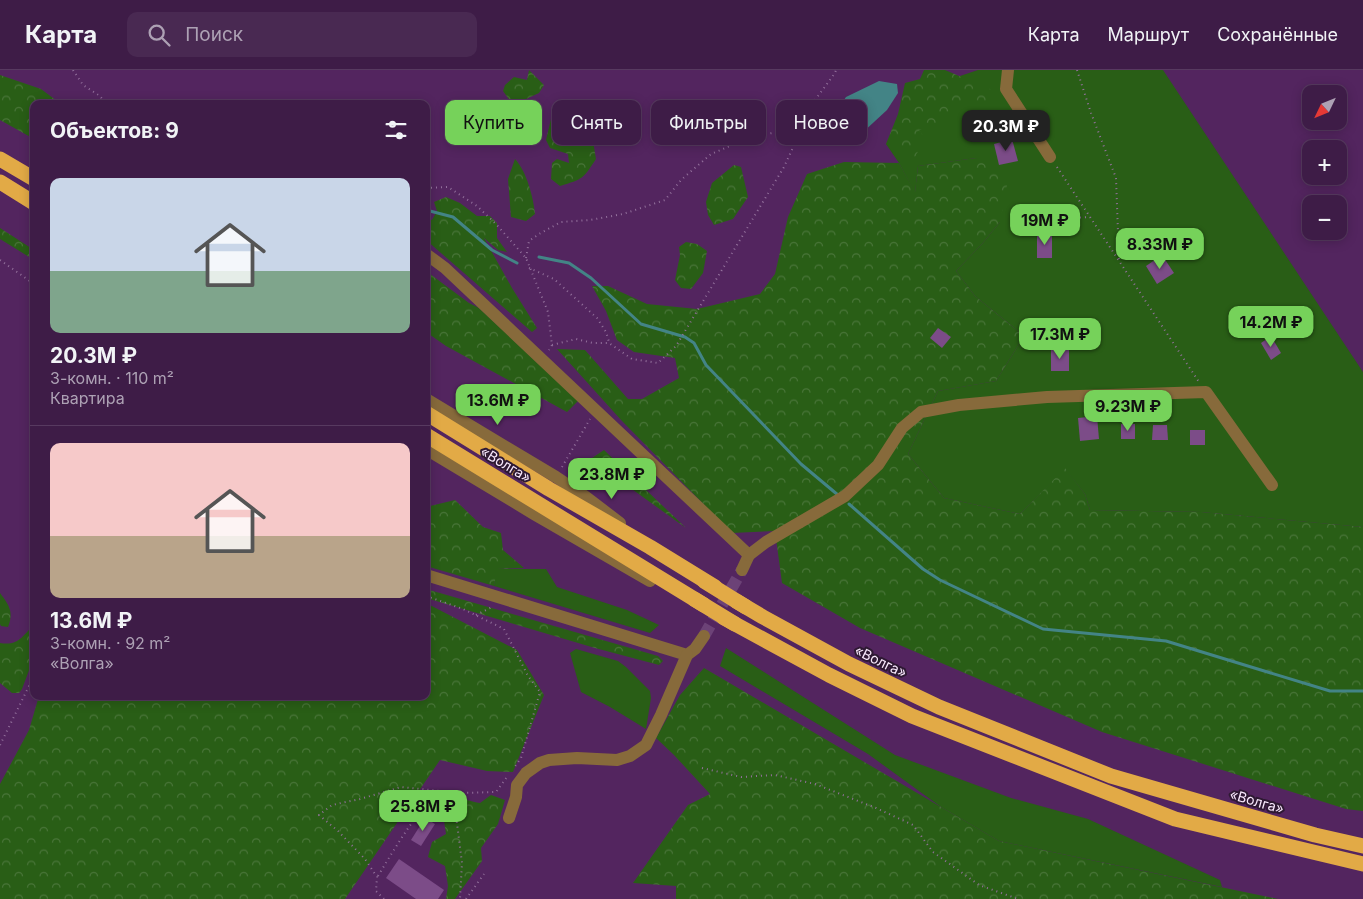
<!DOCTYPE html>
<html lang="ru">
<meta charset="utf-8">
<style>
:root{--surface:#3e1c47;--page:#492952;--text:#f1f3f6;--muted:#ada1b4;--line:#573a60;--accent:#76d25a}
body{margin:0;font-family:Inter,sans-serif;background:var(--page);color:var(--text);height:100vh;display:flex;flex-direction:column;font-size:19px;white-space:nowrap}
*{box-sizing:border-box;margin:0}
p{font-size:16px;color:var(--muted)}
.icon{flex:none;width:28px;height:28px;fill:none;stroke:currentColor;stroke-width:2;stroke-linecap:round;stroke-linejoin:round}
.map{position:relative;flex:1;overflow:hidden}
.details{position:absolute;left:30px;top:30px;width:400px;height:600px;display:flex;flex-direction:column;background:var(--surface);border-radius:10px;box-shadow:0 2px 12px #0003,0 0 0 1px var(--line)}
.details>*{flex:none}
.banner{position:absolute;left:445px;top:30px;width:475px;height:45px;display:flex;gap:10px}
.needle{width:32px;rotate:227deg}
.buttons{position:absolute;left:1302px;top:15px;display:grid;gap:10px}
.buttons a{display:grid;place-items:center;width:45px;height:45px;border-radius:10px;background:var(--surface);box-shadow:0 2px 12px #0003,0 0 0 1px var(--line);font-size:25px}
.price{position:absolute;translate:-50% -42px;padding:0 11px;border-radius:10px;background:var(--accent);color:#111;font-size:16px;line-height:32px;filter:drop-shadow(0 1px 2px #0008)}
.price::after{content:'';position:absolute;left:50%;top:30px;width:15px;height:11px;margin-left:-8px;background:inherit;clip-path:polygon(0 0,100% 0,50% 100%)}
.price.current{background:#222;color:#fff}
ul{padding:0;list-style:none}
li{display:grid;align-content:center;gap:10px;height:265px;padding:0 20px}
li+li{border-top:1px solid var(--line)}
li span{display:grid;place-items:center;height:155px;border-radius:10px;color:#555}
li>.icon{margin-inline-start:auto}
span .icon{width:90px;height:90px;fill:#fffc;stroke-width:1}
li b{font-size:21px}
h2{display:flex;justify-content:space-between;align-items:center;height:60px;padding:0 20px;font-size:21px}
.pill{padding:0 18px;border-radius:10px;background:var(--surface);box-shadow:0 2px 12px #0003,0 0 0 1px var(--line);font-size:18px;line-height:45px}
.pill.current{background:var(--accent);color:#111}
header{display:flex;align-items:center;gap:30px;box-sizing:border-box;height:70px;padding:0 25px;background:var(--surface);border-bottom:1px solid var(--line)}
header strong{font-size:24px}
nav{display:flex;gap:28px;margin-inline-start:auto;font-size:18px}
.search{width:350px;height:45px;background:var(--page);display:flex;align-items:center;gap:12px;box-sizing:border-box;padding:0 18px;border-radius:10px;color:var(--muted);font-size:19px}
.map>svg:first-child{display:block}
.grass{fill:#295e16}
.forest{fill:url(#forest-crowns)}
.water{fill:#438486}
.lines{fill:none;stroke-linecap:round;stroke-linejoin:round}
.stream{stroke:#438486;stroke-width:3}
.building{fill:#7c4c88}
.minor-tunnel{stroke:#6c4277;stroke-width:12;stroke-dasharray:12 6;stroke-linecap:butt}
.path{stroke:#93719c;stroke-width:2;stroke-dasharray:1 4;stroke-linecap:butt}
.minor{stroke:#876a3b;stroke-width:12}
.highway{stroke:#e2aa46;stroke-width:15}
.highway-bridge{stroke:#e2aa46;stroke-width:15}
.labels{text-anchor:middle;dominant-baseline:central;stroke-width:4;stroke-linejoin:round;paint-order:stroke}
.street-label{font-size:14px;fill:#f9e9fd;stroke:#2e1933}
</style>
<header>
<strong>Карта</strong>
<div class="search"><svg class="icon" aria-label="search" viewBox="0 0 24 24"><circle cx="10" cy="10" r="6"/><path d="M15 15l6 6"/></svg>Поиск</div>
<nav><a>Карта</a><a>Маршрут</a><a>Сохранённые</a></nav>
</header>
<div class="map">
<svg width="1363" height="829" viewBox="0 0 1363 829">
<defs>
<pattern id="forest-crowns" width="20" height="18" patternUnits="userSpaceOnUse" patternTransform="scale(1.25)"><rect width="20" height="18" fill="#295e16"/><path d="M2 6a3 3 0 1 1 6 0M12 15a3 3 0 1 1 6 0" fill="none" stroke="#497539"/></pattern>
</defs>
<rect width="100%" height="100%" fill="#53255f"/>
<g class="grass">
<polygon points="978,0 1163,0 1363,302 1363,457 1201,442 1090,440 1085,424 1065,399 1020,444 944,428 908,384 938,321 996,311 1024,266 975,226 956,201 982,174 1000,152 976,88 918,96 915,123 899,93 886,74 960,6"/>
<polygon points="496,499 546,499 557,517 627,540 659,555 650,563 494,516"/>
<polygon points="726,578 895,685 1011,728 1088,749 1220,810 1222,817 999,771 941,737 868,684 720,596"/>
<polygon points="576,579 618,591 626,597 650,621 651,628 646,659 610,637 581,622 570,583"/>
</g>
<g class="forest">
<polygon points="529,0 544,15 539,23 526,29 518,37 513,35 503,21 505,15 514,7 527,10"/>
<polygon points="924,0 945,0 997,22 990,36 964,34 954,39 949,51 935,58 919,60 925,68 913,91 886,74 898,44 905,13 920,9"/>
<polygon points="0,5 41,19 61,34 34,34 34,69 0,50"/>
<path d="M 563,40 L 571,43 L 575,56 L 575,66 L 585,61 L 593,71 L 596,89 C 583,109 583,109 560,116 L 551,109 L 552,93 L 557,89 L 569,93 L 568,84 L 550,78 L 546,70 L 551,49 L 556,42 Z"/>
<polygon points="976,88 1008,110 1000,152 982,174 956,201 975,226 1024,266 996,311 938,321 908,384 944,428 1020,444 1065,398 1085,424 1090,440 1201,442 1363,457 1363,741 1346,739 1102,662 860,558 782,513 775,461 732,463 622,351 557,279 585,280 628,329 642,329 679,308 675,288 634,282 617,270 606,241 592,216 608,216 647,234 697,239 760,224 775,204 788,147 807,104 844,92 899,93 915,122 918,96"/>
<path d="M 515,89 C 527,102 533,127 535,144 L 526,151 L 511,147 L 508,109 Z"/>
<polygon points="734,95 741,97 748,127 733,149 714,155 708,145 706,132 712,113"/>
<polygon points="446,127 460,133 477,146 490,146 497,153 497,168 507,182 498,180 484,168 512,218 537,258 532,262 426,170 426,148 432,150 437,141 434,132"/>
<polygon points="0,158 34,180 34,190 0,169"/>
<polygon points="686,172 697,174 707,181 703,203 691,219 681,218 675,210 680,185 679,177"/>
<polygon points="426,201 469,233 479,238 578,331 567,342 446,276 426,262"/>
<polygon points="604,380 686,458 604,399 592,388"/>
<polygon points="455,430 483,457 501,463 503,480 524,498 497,499 494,516 426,496 426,437"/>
<polygon points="426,519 658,586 663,591 659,595 595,578 426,528"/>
<path d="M 0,523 C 9,535 14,542 8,557 L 1,556 L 0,554 Z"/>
<polygon points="426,533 517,580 544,625 513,702 487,701 440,690 345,829 0,829 0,714 29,660 39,626 426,626"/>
<path d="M 34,555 L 34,587 L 22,619 L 19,623 L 12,623 L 0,613 L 0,573 C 19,576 22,566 34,555 Z"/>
<polygon points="704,598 999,771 1278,829 676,829 676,816 633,813 688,735 710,724 674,685 656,668 680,625"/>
<path d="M 491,725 L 505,730 L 498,754 L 481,778 L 482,791 L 455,829 L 446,829 L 448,816 L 445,796 L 428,787 L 432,772 L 446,764 L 442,738 C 454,723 463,730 480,733 Z"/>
</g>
<polygon class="water" points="879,11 897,14 898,23 887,40 861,64 846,58 834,45 846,27"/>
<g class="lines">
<g class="stream">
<polyline points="426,140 453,147 492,180 517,193"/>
<polyline points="539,187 569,193 591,208 641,254 685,267 694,273 706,295 801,394 838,425"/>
<polyline points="849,434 923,499 940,510 1043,559 1166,571 1330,621 1363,621"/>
</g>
</g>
<g class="building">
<polygon points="1012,69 1018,91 999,95 994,74"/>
<rect x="1037" y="164" width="15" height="24"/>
<polygon points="1162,185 1174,203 1157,214 1146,196"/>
<polygon points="938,258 951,267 942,278 930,268"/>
<polygon points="1271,266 1281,283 1271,290 1261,273"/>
<rect x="1051" y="279" width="18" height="22"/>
<polygon points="1097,346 1099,369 1080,371 1078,348"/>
<rect x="1121" y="354" width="14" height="15"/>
<polygon points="1153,355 1167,355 1168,370 1152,370"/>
<rect x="1190" y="360" width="15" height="15"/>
<polygon points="425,748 435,754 421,776 411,770"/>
<polygon points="399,789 444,820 438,829 416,829 386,808"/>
</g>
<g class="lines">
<polyline class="minor-tunnel" points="704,566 742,500"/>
<g class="path">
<polyline points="73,0 83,15 100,26 106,34"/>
<polyline points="1077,0 1091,43 1116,108 1119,190"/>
<polyline points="1057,97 1199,312"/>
<polyline points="426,118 448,117 477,136 496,154 526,188 548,242 552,275 549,280"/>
<polyline points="1025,150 1090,147"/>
<polyline points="526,188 529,171 539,164 561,152 590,150 623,144 665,130 681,110 711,84 754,66 785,61 806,47"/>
<polyline points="0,190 34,214"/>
<polyline points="529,198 554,209 597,248 606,262 609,272"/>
<polyline points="552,275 576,269 593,273 609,273 632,289 658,293 676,276 784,97 815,30 835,3 836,0"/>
<polyline points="562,397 590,349"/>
<polyline points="426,526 463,539 504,559 528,606 540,622 521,688 513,699"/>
<polyline points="476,545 492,537"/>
<polyline points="0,675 34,606"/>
<polyline points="702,698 741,707 775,705 815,714 876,738 913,755 933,782 979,815 1018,829"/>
<polyline points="453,722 462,793 460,829"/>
<path d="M 378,806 C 396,776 414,747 437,720"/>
<polyline points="384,829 376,821 377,807 365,789 338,761 319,745 332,735 360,729 401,717 460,723 496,722 507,707"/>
<polyline points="466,829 484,804"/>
</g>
<g class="minor">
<polyline points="1008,0 1006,19 1050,87"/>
<polyline points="426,184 445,198 749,485 742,500"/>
<polyline points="426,329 556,407 586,427 620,453"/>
<polyline points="426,379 534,444 650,511"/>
<polyline points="749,485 766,472 845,426 878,395 902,358 921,342 959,335 1047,327 1206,322 1272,415"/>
<polyline points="426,505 687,585 695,579 704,566"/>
<polyline points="509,748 516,727 517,715 526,703 540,693 549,690 577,688 617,690 630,686 646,675 661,645 687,585"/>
</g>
<g class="highway">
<polyline points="0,89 34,109"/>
<polyline points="0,112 34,133"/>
<polyline points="426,343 549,419 650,477 715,517"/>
<polyline points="426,365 704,535"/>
<polyline points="736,531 763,547 849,594 939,637 1111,706 1315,765 1363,776"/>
<polyline points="724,548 829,605 912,646 1175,749 1363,794"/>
</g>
<g class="highway-bridge">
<polyline points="704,511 746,537"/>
<polyline points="694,529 735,554"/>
</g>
</g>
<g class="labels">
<g class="street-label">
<text transform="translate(506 394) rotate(31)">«Волга»</text>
<text transform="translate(881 591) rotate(26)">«Волга»</text>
<text transform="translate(1257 731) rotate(16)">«Волга»</text>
</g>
</g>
</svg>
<div class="buttons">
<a><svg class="needle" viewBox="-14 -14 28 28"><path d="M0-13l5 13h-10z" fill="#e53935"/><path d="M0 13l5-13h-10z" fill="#ada1b4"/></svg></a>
<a>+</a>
<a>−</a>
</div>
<b class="price current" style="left:1006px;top:82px">20.3M ₽</b>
<b class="price" style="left:1045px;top:176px">19M ₽</b>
<b class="price" style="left:1160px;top:200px">8.33M ₽</b>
<b class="price" style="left:1271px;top:278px">14.2M ₽</b>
<b class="price" style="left:1060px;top:290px">17.3M ₽</b>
<b class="price" style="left:498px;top:356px">13.6M ₽</b>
<b class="price" style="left:1128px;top:362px">9.23M ₽</b>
<b class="price" style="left:612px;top:430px">23.8M ₽</b>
<b class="price" style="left:423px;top:762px">25.8M ₽</b>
<div class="banner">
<a class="pill current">Купить</a>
<a class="pill">Снять</a>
<a class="pill">Фильтры</a>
<a class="pill">Новое</a>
</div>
<section class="details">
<h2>Объектов: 9<svg class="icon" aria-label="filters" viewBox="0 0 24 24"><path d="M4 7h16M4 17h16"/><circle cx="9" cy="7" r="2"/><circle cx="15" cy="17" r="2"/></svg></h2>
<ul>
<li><span style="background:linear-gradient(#c9d6e8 60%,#7fa58c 0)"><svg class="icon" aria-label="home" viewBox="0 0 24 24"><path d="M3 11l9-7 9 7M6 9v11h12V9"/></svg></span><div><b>20.3M ₽</b><p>3-комн. · 110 m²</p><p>Квартира</p></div></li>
<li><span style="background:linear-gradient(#f6c9c9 60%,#b9a48a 0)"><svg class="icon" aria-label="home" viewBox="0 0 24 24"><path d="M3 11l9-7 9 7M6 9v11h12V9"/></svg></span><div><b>13.6M ₽</b><p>3-комн. · 92 m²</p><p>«Волга»</p></div></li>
</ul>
</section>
</div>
